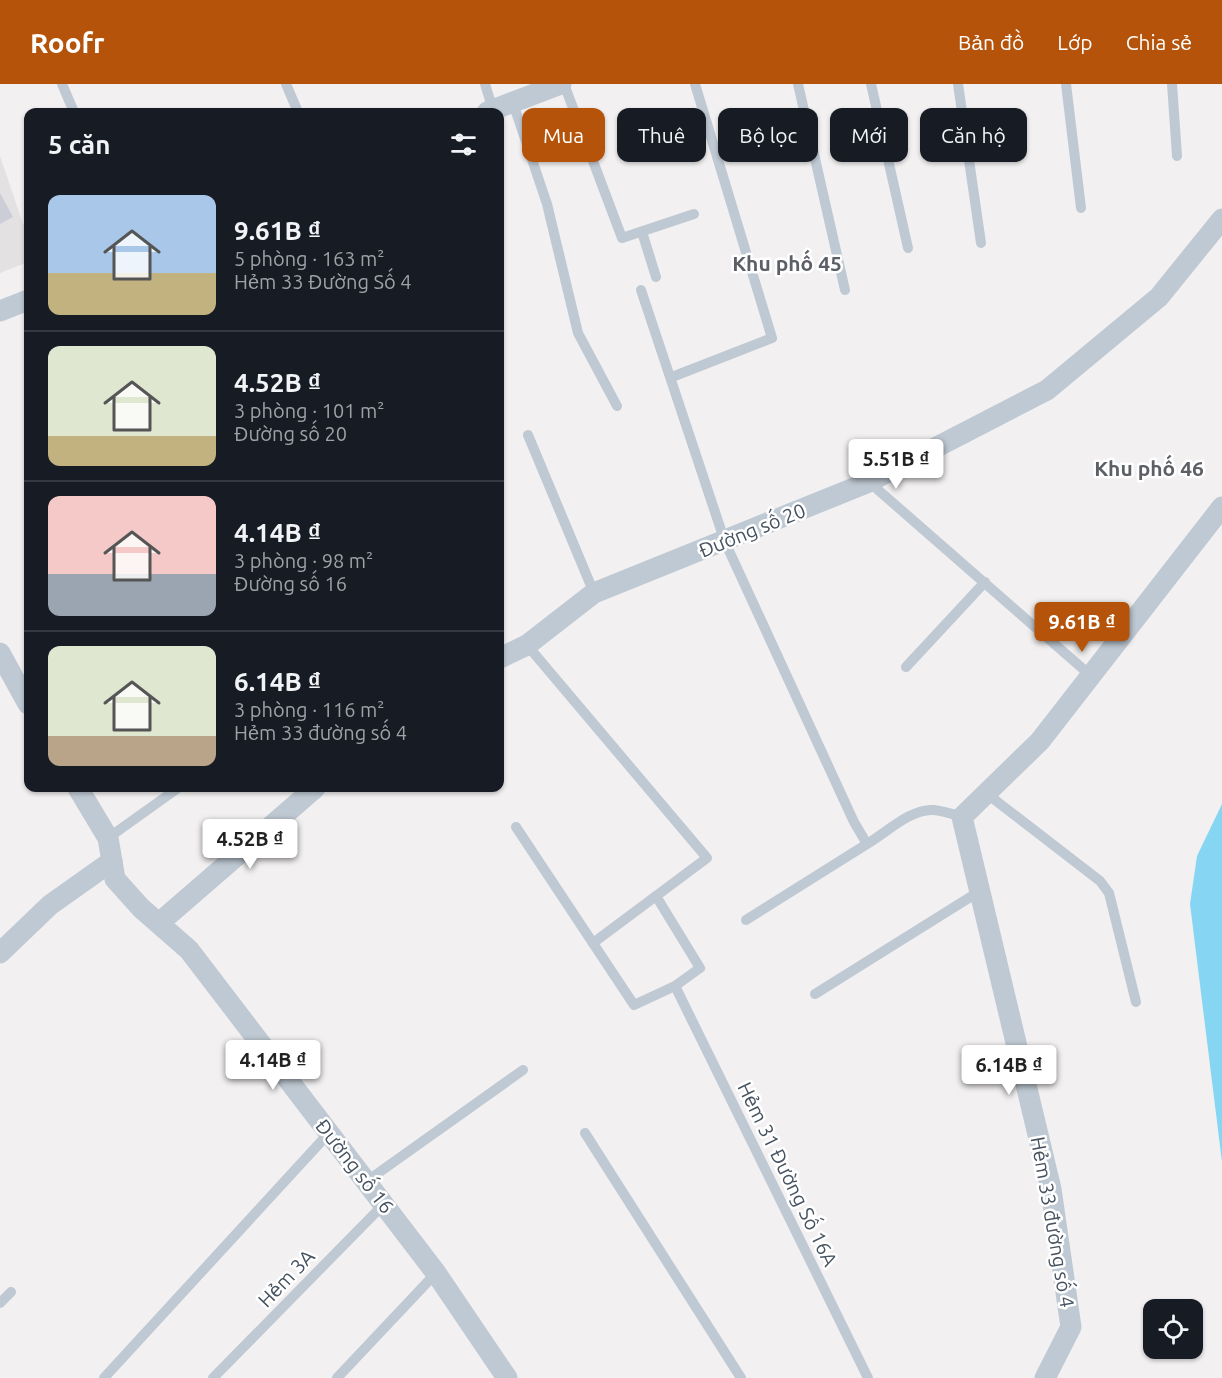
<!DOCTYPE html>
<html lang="vi">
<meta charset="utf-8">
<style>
:root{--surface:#171b24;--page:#20242c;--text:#f1f3f6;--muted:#9ea1a6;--line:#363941;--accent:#b45309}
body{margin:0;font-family:Ubuntu,sans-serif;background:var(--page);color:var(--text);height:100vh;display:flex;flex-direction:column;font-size:22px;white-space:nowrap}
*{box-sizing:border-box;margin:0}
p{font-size:20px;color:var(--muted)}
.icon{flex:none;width:33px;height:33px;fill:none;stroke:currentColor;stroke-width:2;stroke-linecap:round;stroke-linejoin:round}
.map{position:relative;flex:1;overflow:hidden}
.side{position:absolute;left:24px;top:24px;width:480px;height:684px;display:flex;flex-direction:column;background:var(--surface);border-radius:12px;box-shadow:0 2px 4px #0004}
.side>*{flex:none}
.banner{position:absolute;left:522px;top:24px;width:570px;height:54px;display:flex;gap:12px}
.tools{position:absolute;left:1143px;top:1215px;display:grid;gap:12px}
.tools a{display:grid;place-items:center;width:60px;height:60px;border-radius:12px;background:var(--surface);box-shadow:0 2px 4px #0004;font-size:30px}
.price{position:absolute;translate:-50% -51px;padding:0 14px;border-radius:6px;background:#fff;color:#222;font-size:20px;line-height:39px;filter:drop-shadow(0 2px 3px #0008)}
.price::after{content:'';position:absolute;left:50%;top:36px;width:18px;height:14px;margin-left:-9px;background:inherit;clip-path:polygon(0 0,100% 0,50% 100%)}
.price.active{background:var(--accent);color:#fff}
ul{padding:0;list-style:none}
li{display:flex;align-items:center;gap:18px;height:150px;padding:0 24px}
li+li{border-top:2px solid var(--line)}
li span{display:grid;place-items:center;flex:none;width:168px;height:120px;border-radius:12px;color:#555}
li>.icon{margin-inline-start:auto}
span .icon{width:72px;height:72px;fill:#fffc;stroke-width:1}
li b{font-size:26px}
h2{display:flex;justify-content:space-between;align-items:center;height:72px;padding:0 24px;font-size:26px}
.tag{padding:0 21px;border-radius:12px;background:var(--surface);box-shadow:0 2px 4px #0004;font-size:21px;line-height:54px}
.tag.active{background:var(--accent);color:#fff}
header{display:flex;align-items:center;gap:36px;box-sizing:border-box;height:84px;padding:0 30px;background:var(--accent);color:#fff}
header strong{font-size:28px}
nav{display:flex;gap:33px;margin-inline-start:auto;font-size:21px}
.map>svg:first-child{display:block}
.education{fill:#e3e1e1}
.water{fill:#85d5f3}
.building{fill:#cbced6}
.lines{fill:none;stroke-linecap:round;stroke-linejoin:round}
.service{stroke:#bfc9d3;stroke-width:10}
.minor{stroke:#bfc9d3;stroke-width:21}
.labels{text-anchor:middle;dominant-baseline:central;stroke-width:5;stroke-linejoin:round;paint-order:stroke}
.street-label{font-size:20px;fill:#46525f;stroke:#fff}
.neighbourhood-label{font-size:21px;font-weight:bold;fill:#5c5f65;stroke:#fff}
</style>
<header>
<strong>Roofr</strong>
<nav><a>Bản đồ</a><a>Lớp</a><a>Chia sẻ</a></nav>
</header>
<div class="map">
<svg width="1222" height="1294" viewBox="0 0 1222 1294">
<rect width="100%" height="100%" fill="#f2f0f0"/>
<polygon class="education" points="0,72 23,140 28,138 28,178 0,189"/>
<polygon class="water" points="1222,720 1222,1078 1190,820 1197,772"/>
<polygon class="building" points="0,109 13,133 0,140"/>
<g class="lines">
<g class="service">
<polyline points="62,0 74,28"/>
<polyline points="286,0 298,28"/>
<polyline points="485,0 493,26"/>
<polyline points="564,0 622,154 694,130"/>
<polyline points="798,0 845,206"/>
<polyline points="871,0 908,164"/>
<polyline points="958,0 981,159"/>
<polyline points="1066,0 1081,124"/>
<polyline points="1172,0 1177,72"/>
<polyline points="513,19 547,120 578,249 617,322"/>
<polyline points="642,148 656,193"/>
<path d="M 641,206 L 725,458 L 854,738 L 867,760 C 886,749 911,724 934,726 C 943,727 953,730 962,733"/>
<polyline points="672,293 772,254 695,0"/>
<polyline points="528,351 594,509"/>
<polyline points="869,398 1090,591"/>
<polyline points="527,561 707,774 593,859"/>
<polyline points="906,583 985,498"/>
<polyline points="986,709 1100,797 1109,809 1136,918"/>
<polyline points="516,743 634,921 675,902 700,884 656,812"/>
<polyline points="108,754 178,704"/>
<polyline points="746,836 867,760"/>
<polyline points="675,902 868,1294"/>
<polyline points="815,910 980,807"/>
<polyline points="585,1049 741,1294"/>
<polyline points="367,1097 523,986"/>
<polyline points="0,1219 11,1208"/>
<polyline points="104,1294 329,1049"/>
<polyline points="213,1294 384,1120"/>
<polyline points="337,1294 436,1189"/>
</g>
<g class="minor">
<polyline points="487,28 561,0"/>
<polyline points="0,227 28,216"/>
<polyline points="0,569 28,620"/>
<polyline points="500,574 527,561 594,509 869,398 1047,306 1159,213 1222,135"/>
<polyline points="78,704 108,754 115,795 141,824 189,866 436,1189 507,1294"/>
<polyline points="159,839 315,704"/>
<polyline points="0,869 50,821 112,777"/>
<polyline points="1045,1294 1071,1243 1051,1105 962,733 1040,657 1222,423"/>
</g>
</g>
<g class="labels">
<g class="street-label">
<text transform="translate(752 446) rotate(-22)">Đường số 20</text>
<text transform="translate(355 1082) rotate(52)">Đường số 16</text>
<text transform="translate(788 1090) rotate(64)">Hẻm 31 Đường Số 16A</text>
<text transform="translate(1053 1138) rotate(80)">Hẻm 33 đường số 4</text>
<text transform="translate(286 1194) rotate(-46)">Hẻm 3A</text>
</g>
<g class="neighbourhood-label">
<text x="787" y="179">Khu phố 45</text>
<text x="1149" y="384">Khu phố 46</text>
</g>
</g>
</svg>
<div class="tools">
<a><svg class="icon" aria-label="locate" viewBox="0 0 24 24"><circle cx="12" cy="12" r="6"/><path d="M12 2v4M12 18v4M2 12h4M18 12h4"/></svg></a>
</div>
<b class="price" style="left:896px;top:406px">5.51B ₫</b>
<b class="price active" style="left:1082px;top:569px">9.61B ₫</b>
<b class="price" style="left:250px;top:786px">4.52B ₫</b>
<b class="price" style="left:273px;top:1007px">4.14B ₫</b>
<b class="price" style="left:1009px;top:1012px">6.14B ₫</b>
<div class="banner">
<a class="tag active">Mua</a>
<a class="tag">Thuê</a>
<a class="tag">Bộ lọc</a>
<a class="tag">Mới</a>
<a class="tag">Căn hộ</a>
</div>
<section class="side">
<h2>5 căn<svg class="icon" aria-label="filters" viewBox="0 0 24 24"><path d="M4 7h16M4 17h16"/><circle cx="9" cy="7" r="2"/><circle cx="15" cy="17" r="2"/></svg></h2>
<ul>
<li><span style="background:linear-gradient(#a9c7e8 65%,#c2b280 0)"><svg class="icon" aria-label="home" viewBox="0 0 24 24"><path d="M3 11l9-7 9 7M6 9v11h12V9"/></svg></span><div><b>9.61B ₫</b><p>5 phòng · 163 m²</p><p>Hẻm 33 Đường Số 4</p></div></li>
<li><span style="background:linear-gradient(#dfe7d0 75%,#c2b280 0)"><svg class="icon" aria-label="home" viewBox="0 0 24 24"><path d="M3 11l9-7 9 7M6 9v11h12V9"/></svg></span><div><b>4.52B ₫</b><p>3 phòng · 101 m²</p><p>Đường số 20</p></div></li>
<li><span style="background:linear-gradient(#f6c9c9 65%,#9aa5b1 0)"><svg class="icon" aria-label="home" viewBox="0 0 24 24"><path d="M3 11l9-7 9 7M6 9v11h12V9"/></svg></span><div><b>4.14B ₫</b><p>3 phòng · 98 m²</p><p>Đường số 16</p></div></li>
<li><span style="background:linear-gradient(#dfe7d0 75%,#b9a48a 0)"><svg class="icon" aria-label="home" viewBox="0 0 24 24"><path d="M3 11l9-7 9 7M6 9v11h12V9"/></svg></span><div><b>6.14B ₫</b><p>3 phòng · 116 m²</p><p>Hẻm 33 đường số 4</p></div></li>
</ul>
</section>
</div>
